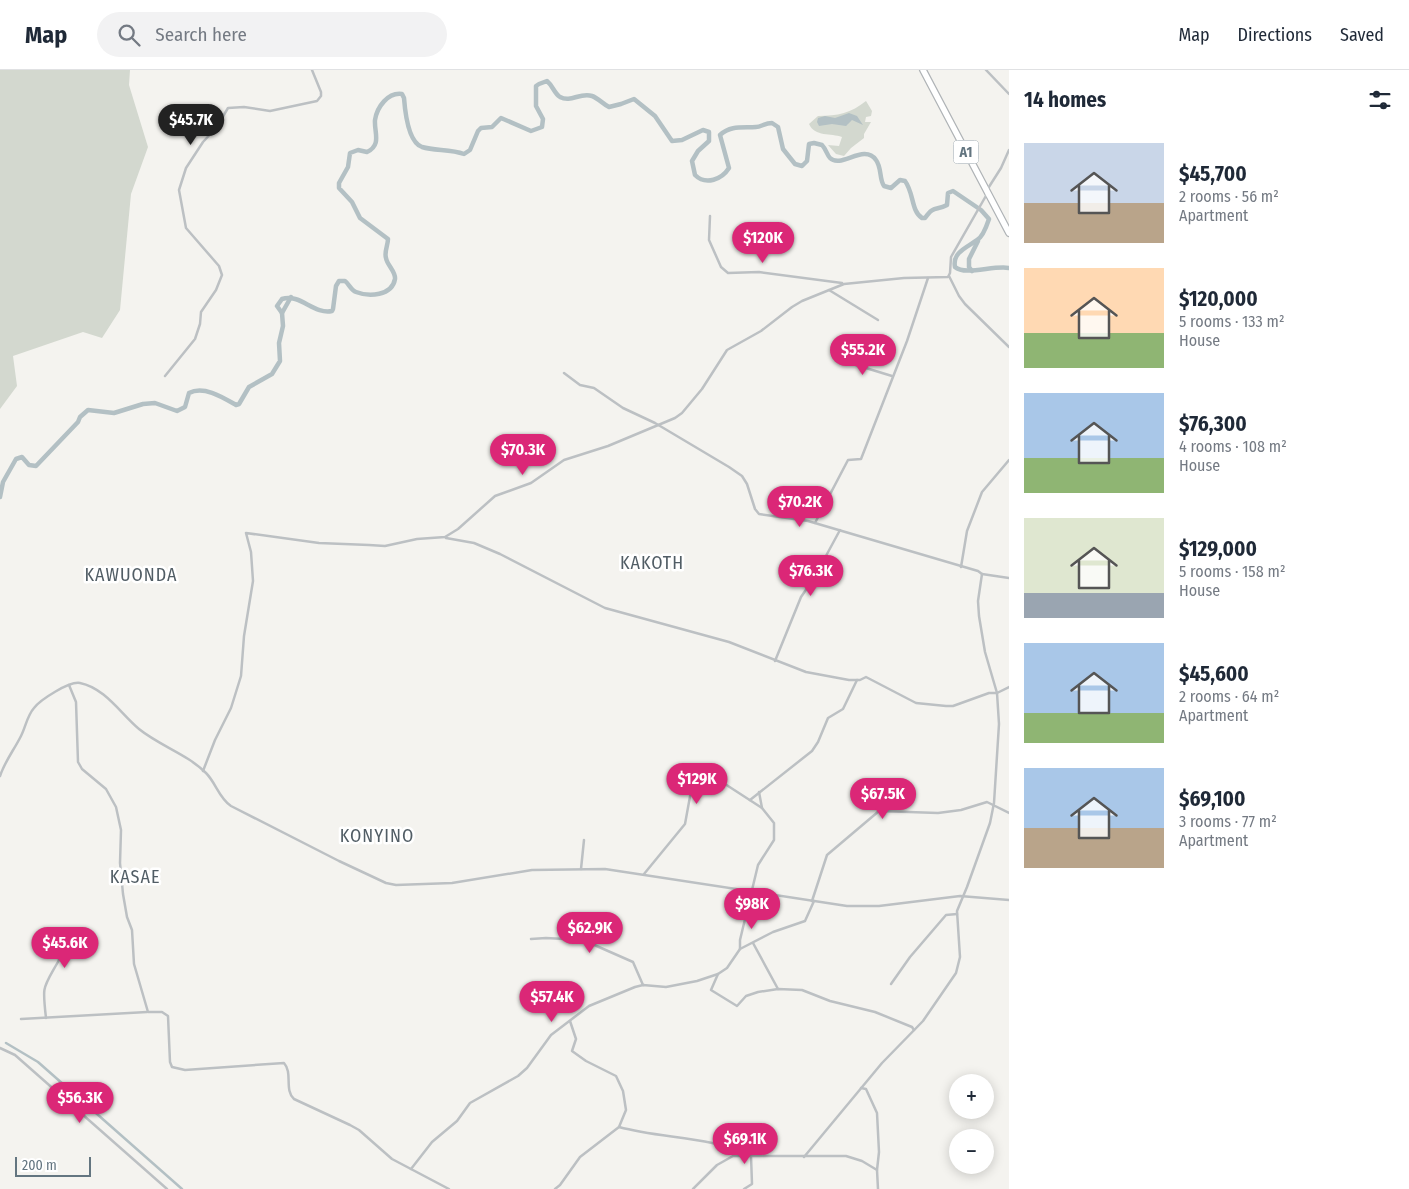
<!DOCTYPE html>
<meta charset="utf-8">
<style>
:root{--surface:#fff;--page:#f2f2f3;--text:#1f2937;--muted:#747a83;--line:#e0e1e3;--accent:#db2777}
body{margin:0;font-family:"Fira Sans Condensed",sans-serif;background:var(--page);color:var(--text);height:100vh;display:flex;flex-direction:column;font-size:19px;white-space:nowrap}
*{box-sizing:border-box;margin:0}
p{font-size:16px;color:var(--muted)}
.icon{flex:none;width:28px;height:28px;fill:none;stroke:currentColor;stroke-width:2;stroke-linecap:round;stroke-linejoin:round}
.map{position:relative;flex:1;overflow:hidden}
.details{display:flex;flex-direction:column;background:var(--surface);width:400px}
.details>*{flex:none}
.controls{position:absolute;left:949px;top:1004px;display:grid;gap:10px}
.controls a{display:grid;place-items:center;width:45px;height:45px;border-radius:50%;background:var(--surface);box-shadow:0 2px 12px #0003;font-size:25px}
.scale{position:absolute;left:15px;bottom:12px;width:76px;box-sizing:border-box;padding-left:5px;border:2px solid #637580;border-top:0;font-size:14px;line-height:18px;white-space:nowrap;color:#637580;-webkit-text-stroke:4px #fff;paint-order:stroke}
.price{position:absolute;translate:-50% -42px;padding:0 11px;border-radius:18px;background:var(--accent);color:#fff;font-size:16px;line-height:32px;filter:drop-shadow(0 1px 2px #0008)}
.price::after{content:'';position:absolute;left:50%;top:30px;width:15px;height:11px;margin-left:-8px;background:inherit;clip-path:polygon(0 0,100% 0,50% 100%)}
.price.active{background:#222;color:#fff}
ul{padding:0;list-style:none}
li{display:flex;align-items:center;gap:15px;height:125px;padding:0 15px}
li span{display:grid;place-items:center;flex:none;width:140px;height:100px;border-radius:0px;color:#555}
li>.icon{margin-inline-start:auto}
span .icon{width:60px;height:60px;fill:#fffc;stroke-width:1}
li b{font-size:21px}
h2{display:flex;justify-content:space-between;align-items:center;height:60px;padding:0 15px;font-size:21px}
header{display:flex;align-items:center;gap:30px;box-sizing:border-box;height:70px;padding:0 25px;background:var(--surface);border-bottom:1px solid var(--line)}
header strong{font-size:24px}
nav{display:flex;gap:28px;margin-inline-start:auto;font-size:18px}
.search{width:350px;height:45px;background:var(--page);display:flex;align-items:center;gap:12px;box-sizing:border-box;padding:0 18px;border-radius:28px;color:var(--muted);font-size:19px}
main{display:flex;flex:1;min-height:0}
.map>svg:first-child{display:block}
.green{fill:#d3d8cf}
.water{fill:#b3c0c4}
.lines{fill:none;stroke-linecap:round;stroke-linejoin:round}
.canal{stroke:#b3c0c4;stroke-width:2.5}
.river{stroke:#b3c0c4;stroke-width:4.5}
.highway-casing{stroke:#afb3b6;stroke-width:8}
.street{stroke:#bcc0c3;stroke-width:2.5}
.highway{stroke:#fff;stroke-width:5.5}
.labels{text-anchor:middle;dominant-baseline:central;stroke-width:5;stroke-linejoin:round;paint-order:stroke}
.shield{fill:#fff;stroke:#929ea6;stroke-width:1}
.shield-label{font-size:14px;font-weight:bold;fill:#637580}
.quarter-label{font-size:18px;letter-spacing:1px;fill:#515d65;stroke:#fff}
</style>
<header>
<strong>Map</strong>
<div class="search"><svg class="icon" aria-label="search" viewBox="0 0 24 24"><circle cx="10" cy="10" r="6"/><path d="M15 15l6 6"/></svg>Search here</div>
<nav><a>Map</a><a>Directions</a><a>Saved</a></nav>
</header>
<main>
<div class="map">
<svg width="1009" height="1119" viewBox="0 0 1009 1119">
<rect width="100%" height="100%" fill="#f4f3ef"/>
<g class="green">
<polygon points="0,0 130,0 129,15 148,77 131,124 120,240 102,268 83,262 13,286 17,316 0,339"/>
<path d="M 866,31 L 872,41 L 871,46 L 866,47 L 865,52 L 871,52 L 864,64 L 864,68 L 851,78 L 844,86 L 836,84 L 828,75 L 839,76 L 842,67 C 831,63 815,67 809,54 L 818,46 C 838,46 851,43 866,31 Z"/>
</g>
<polygon class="water" points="849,43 857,46 863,55 852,50 846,56 832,54 819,56 817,52 818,48 825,46 835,48"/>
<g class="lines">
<polyline class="canal" points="6,973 38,992 182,1119"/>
<g class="river">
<polyline points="972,201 969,197 969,189 978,171"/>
<polyline points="282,243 291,227"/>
<path d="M 0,427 L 3,412 L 16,389 L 22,387 L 29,395 L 36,396 L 78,352 L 80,347 L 88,340 L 114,343 L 143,334 L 155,333 L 177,341 L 185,337 L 189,323 C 204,315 224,328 236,335 L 239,334 L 249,317 L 272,304 L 280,291 L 279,273 L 283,256 L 282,243 L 277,236 L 282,229 C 300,223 314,245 332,241 L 333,239 L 336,216 L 339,211 L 345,211 C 349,214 351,220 356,222 C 369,227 392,226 395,209 C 396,202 387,195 386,188 C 384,182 388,175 388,169 L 360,148 L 352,132 L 339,118 L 339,113 L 348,97 L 350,83 L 358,80 L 367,82 C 382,75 374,62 375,50 C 377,37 388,22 402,24 L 404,28 C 405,41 408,72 422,77 C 435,81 450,79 464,84 L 470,80 L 478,61 L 481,58 L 492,57 L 501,48 L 531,61 L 542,57 L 543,49 L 536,36 L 536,16 L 539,14 L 547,11 C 553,16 554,23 560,27 C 571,33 580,22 592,26 C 598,28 603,34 609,37 L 621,34 L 634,29 L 655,46 L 672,71 L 682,70 L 703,60 L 709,62 L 709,71 L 698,81 L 692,91 L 695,105 C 706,116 722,109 729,98 L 720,65 C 731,55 743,58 756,57 C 761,57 765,53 772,53 L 778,57 L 783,79 L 795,94 L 802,96 L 807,91 L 809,74 L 814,73 L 822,75 C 826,79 827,85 830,88 C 841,99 864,73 876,90 C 882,98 879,109 884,116 L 891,118 L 900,110 L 905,111 C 914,123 911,141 922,148 L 925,148 C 934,135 936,141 947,135 L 948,123 L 953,121 L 981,140 L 989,149 C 987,155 983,167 977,170 C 968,177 952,182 955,197 C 965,206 994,195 1009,198"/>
</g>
<g class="highway-casing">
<polyline id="highway" points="923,0 1009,163"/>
</g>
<g class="street">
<polyline points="986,0 1009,24"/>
<polyline points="987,120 1001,98 1009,80"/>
<polyline points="710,146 709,170 721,197 728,203 759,202 842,213"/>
<polyline points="949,206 959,226 965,234 1009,277"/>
<polyline points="829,220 878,250"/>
<polyline points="840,288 856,295 892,306"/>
<polyline points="564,303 580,315 594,318 623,338 655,353 729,397 742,406 747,414 755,439 759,444 808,451 978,501 982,504"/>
<polyline points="165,306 195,269 200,254 201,242 216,220 222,205 219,196 186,158 179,120 186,98 203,72 216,58 228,38 244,37 270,41 317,31 321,26 321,22 312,0"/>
<polyline points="815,453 848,390 861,389 907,271 928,208"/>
<polyline points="446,468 474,473 500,484 605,538 729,572 806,602 849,610 860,610 866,607 916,633 946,636 953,636 989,623 997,623 1009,617"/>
<polyline points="961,497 967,461 982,422 1009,390"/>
<polyline points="775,591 801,527 814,508 840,460"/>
<path d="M 69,615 L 76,632 L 78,692 L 82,699 L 106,719 L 116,737 L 121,760 L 120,793 L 123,824 L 127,847 L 132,860 L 134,894 L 148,942 L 162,942 L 168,946 L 170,992 L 172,997 L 185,1000 L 284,993 C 293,1003 284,1020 294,1029 L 350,1055 L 359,1060 L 392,1089 L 449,1119"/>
<polyline points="203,701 215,670 231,638 241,606 244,566 253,511 251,482 246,463 319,473 369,475 385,476 417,469 445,467 458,459 495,426 531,413 564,390 608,376 675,348 682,343 702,319 727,280 761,261 792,237 802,231 844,214 904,208 948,207 950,203 951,187 987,124"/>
<path d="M 0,706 C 5,691 14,680 21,666 C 26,656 27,646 34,638 C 40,630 69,611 80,613 C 105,618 121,644 139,659 C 160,676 187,684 206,703 C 216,713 219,728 231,736 L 339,791 L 386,813 L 396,815 L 452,813 L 532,800 L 605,799 L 847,836 L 879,836 L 960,826 L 1009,830"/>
<polyline points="759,722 762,738"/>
<polyline points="750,730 812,681 818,672 828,648 843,639 857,610"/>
<polyline points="581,799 584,770"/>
<polyline points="644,804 685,754 691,721 725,714 762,738 774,753 774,770 758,795 740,870 740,879"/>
<polyline points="812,831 827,785 879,741 938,743 961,740 987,732 1009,743"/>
<path d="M 44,862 C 53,868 58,880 59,890 C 43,919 42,914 46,948"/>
<polyline points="531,869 546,868 583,870 633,892 643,915"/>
<polyline points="753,873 778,919"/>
<polyline points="718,904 711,920 737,936 746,926 758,922 778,919 802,920 830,931 875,942 912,957 914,960"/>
<polyline points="891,914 910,887 946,845 957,844"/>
<polyline points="21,949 147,942"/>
<polyline points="0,978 15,985 167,1119"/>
<polyline points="861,1018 866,1019 877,1043 879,1082 877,1100"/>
<path d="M 619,1057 C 663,1069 710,1066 751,1086 L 752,1114 L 744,1119"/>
<polyline points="804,1087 882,993 923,951 956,903 960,887 957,841 967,817 990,753 994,733 999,654 997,623 985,582 979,546 978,531 982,504 1009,508"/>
<polyline points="411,1099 432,1072 457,1051 470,1033 518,1006 527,998 551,965 589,936 635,917 643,915 666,917 697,911 718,904 727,898 740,879 773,862 805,851 814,831"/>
<polyline points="555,1119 560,1115 580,1087 619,1057 626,1040 623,1021 616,1006 586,991 572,981 576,969 570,951"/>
<polyline points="693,1119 717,1095 733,1086 846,1086 862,1091 877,1100 878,1119"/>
</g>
<use href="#highway" class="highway"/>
</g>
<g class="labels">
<rect class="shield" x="953.5" y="70.5" width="25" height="23" rx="4"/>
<g class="shield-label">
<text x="966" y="82">A1</text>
</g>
<g class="quarter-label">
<text x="652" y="493">KAKOTH</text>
<text x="131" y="505">KAWUONDA</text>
<text x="377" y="766">KONYINO</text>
<text x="135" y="807">KASAE</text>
</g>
</g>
</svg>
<div class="controls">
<a>+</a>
<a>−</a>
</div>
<div class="scale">200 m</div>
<b class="price active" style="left:191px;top:76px">$45.7K</b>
<b class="price" style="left:763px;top:194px">$120K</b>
<b class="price" style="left:863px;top:306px">$55.2K</b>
<b class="price" style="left:523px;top:406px">$70.3K</b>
<b class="price" style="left:800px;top:458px">$70.2K</b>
<b class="price" style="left:811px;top:527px">$76.3K</b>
<b class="price" style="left:697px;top:735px">$129K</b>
<b class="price" style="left:883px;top:750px">$67.5K</b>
<b class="price" style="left:752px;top:860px">$98K</b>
<b class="price" style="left:590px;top:884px">$62.9K</b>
<b class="price" style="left:65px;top:899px">$45.6K</b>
<b class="price" style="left:552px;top:953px">$57.4K</b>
<b class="price" style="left:80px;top:1054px">$56.3K</b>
<b class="price" style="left:745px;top:1095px">$69.1K</b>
</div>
<section class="details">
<h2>14 homes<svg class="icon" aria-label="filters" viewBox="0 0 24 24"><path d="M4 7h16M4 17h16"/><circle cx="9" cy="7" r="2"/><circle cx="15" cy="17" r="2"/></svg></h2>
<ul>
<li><span style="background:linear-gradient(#c9d6e8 60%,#b9a48a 0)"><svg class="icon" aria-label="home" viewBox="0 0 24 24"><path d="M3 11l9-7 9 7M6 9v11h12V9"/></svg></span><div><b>$45,700</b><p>2 rooms · 56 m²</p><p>Apartment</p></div></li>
<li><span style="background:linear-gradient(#ffd9b3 65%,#8fb573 0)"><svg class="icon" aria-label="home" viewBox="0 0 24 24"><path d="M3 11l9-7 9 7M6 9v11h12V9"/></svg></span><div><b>$120,000</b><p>5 rooms · 133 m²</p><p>House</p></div></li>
<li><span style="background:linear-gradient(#a9c7e8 65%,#8fb573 0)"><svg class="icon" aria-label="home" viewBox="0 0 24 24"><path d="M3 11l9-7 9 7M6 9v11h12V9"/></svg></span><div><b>$76,300</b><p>4 rooms · 108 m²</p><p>House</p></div></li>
<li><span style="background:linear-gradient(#dfe7d0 75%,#9aa5b1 0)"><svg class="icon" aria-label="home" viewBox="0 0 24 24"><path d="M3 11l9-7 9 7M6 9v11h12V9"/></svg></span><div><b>$129,000</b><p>5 rooms · 158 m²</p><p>House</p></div></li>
<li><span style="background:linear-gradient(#a9c7e8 70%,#8fb573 0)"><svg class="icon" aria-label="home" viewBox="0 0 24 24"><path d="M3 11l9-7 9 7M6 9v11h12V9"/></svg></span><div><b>$45,600</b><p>2 rooms · 64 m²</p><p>Apartment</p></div></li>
<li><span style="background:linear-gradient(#a9c7e8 60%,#b9a48a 0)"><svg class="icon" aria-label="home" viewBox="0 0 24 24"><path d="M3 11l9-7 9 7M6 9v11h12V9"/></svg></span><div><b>$69,100</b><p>3 rooms · 77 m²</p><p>Apartment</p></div></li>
</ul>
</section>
</main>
